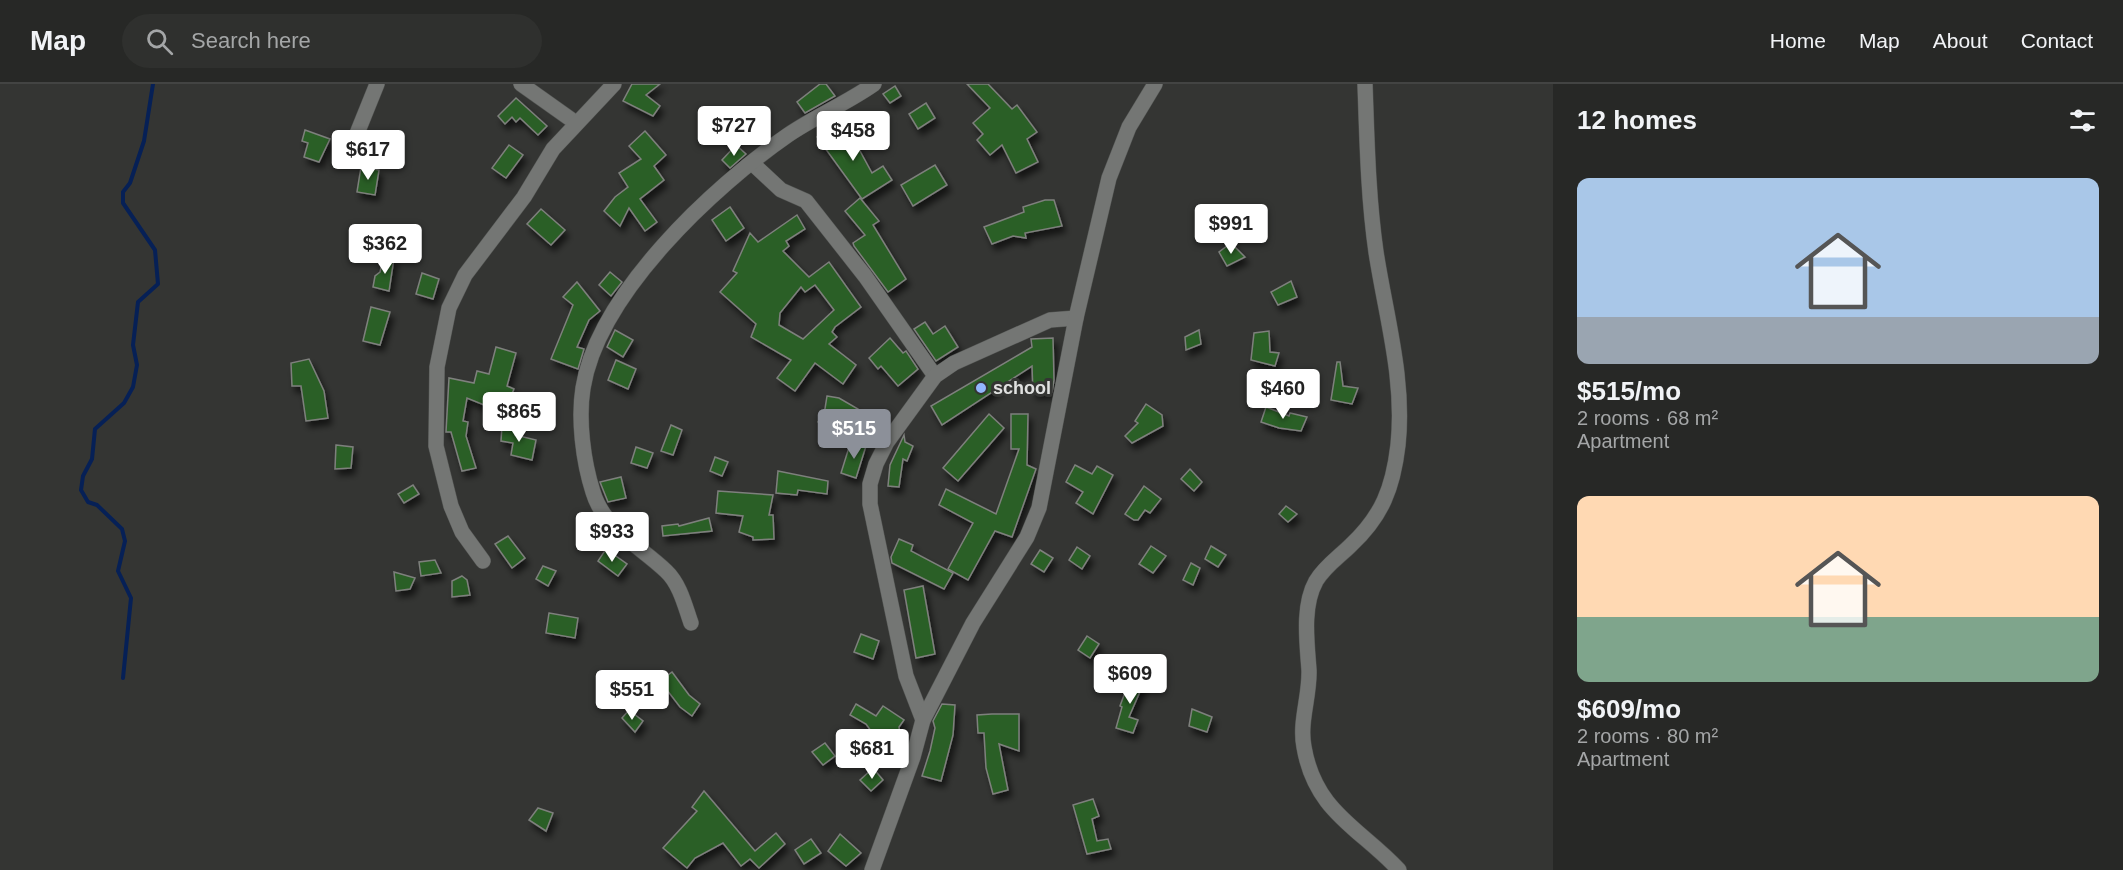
<!DOCTYPE html>
<meta charset="utf-8">
<style>
:root{--surface:#272826;--page:#2f302e;--text:#f1f3f6;--muted:#a4a6a7;--line:#434443;--accent:#8c9099}
body{margin:0;font-family:Arial,sans-serif;background:var(--page);color:var(--text);height:100vh;display:flex;flex-direction:column;font-size:22px;white-space:nowrap}
*{box-sizing:border-box;margin:0}
p{font-size:20px;color:var(--muted)}
.icon{flex:none;width:33px;height:33px;fill:none;stroke:currentColor;stroke-width:2;stroke-linecap:round;stroke-linejoin:round}
.map{position:relative;flex:1;overflow:hidden}
.details{display:flex;flex-direction:column;background:var(--surface);width:570px}
.details>*{flex:none}
.price{position:absolute;translate:-50% -51px;padding:0 14px;border-radius:6px;background:#fff;color:#222;font-size:20px;line-height:39px;filter:drop-shadow(0 2px 3px #0008)}
.price::after{content:'';position:absolute;left:50%;top:36px;width:18px;height:14px;margin-left:-9px;background:inherit;clip-path:polygon(0 0,100% 0,50% 100%)}
.price.active{background:var(--accent);color:#fff}
ul{padding:0;list-style:none}
li{display:grid;align-content:center;gap:12px;height:318px;padding:0 24px}
li span{display:grid;place-items:center;height:186px;border-radius:12px;color:#555}
li>.icon{margin-inline-start:auto}
span .icon{width:108px;height:108px;fill:#fffc;stroke-width:1}
li b{font-size:26px}
h2{display:flex;justify-content:space-between;align-items:center;height:72px;padding:0 24px;font-size:26px}
header{display:flex;align-items:center;gap:36px;box-sizing:border-box;height:84px;padding:0 30px;background:var(--surface);border-bottom:2px solid var(--line)}
header strong{font-size:28px}
nav{display:flex;gap:33px;margin-inline-start:auto;font-size:21px}
.search{width:420px;height:54px;background:var(--page);display:flex;align-items:center;gap:15px;box-sizing:border-box;padding:0 21px;border-radius:33px;color:var(--muted);font-size:22px}
main{display:flex;flex:1;min-height:0}
.map>svg:first-child{display:block}
.lines{fill:none;stroke-linecap:round;stroke-linejoin:round}
.stream{stroke:#062056;stroke-width:4}
.building{fill:#2b5e25;stroke:#7e807d;stroke-width:1.5;fill-rule:evenodd;filter:url(#shadow)}
.minor-casing{stroke:#525452;stroke-width:16}
.minor{stroke:#747674;stroke-width:15}
.poi-dot{fill:#92b7fd;stroke:#343533;stroke-width:2}
.labels{text-anchor:middle;dominant-baseline:central;stroke-width:6;stroke-linejoin:round;paint-order:stroke}
.poi-label{font-size:18px;font-weight:bold;fill:#e0e1e0;stroke:#343533;text-anchor:start}
</style>
<header>
<strong>Map</strong>
<div class="search"><svg class="icon" aria-label="search" viewBox="0 0 24 24"><circle cx="10" cy="10" r="6"/><path d="M15 15l6 6"/></svg>Search here</div>
<nav><a>Home</a><a>Map</a><a>About</a><a>Contact</a></nav>
</header>
<main>
<div class="map">
<svg width="1553" height="786" viewBox="0 0 1553 786">
<defs>
<filter id="shadow"><feDropShadow dx="3.5" dy="6" stdDeviation="3" flood-color="#0009"/></filter>
</defs>
<rect width="100%" height="100%" fill="#343533"/>
<g class="lines">
<polyline class="stream" points="123,594 131,514 118,487 125,457 122,445 97,421 88,418 81,406 83,392 92,375 95,345 124,319 133,303 137,281 133,261 138,218 158,200 155,166 123,119 123,108 130,99 144,57 153,0"/>
</g>
<g class="building">
<polygon points="632,0 660,0 646,11 660,22 653,32 623,17"/>
<polygon points="820,0 826,0 835,12 805,29 797,18"/>
<polygon points="967,0 988,0 1012,25 1017,21 1037,48 1027,55 1038,78 1016,89 1002,61 990,71 977,56 983,50 973,39 990,24"/>
<polygon points="895,2 901,12 890,19 883,10"/>
<polygon points="516,14 547,42 538,51 520,34 516,38 512,33 505,40 498,32"/>
<polygon points="926,19 935,34 918,45 909,30"/>
<polygon points="832,42 838,51 848,45 872,89 883,82 892,96 862,115 817,53"/>
<polygon points="305,46 330,55 319,78 304,73 308,59 302,57"/>
<polygon points="645,47 666,71 654,82 664,96 640,115 657,138 645,147 629,124 620,142 604,127 615,113 628,103 619,89 641,75 629,62"/>
<polygon points="509,61 523,71 506,94 492,84"/>
<polygon points="736,61 746,70 730,84 722,76"/>
<polygon points="935,81 947,101 913,122 901,101"/>
<polygon points="361,83 379,86 375,111 357,108"/>
<polygon points="860,114 879,137 873,141 906,195 888,208 854,162 853,159 865,151 845,127"/>
<polygon points="1045,116 1054,116 1062,142 1025,149 1026,154 1013,152 992,160 984,143 1024,128 1023,123"/>
<polygon points="730,123 744,144 726,157 712,136"/>
<polygon points="541,125 565,146 551,161 527,140"/>
<path d="M 797,131 L 805,145 L 786,157 L 789,162 L 783,167 L 809,193 L 829,178 L 861,223 L 835,243 L 832,248 L 837,253 L 829,260 L 856,281 L 843,300 L 815,279 L 795,307 L 777,294 L 791,276 L 751,253 L 756,240 L 720,208 L 737,189 L 733,187 L 750,149 L 758,158 ZM 815,201 L 834,226 L 803,255 L 779,241 L 780,229 L 801,203 L 805,208 Z"/>
<polygon points="1231,159 1245,173 1227,182 1219,168"/>
<polygon points="384,172 394,174 389,207 373,203 375,192 380,188"/>
<polygon points="610,188 622,198 611,212 599,201"/>
<polygon points="422,189 439,195 433,215 416,210"/>
<polygon points="1291,197 1297,213 1278,221 1271,208"/>
<polygon points="577,198 600,227 589,236 577,263 584,265 578,285 551,275 573,221 563,213"/>
<polygon points="371,223 390,228 380,261 363,257"/>
<polygon points="925,238 933,250 945,242 958,263 936,277 914,245"/>
<polygon points="615,246 633,256 623,273 607,263"/>
<polygon points="1199,246 1201,260 1186,266 1185,253"/>
<polygon points="1269,247 1270,268 1279,269 1275,282 1251,276 1254,249"/>
<polygon points="890,254 903,269 906,267 918,285 898,302 881,282 878,285 869,274"/>
<polygon points="1053,254 1054,296 1052,308 1033,309 1032,282 942,341 931,322 1032,263 1031,255"/>
<polygon points="496,263 516,269 507,302 514,305 504,329 467,314 463,337 468,338 466,352 476,384 462,387 451,348 446,348 449,294 474,299 477,287 489,290"/>
<polygon points="309,275 324,307 328,334 306,337 301,302 292,302 291,279"/>
<polygon points="616,276 636,285 628,305 608,296"/>
<polygon points="1337,278 1340,278 1343,302 1358,304 1352,320 1331,316"/>
<polygon points="827,312 839,314 858,325 846,351 834,346 830,348 818,338 824,331"/>
<polygon points="1146,320 1162,331 1163,342 1132,359 1125,352 1138,339 1135,337"/>
<polygon points="1266,323 1289,332 1290,329 1307,333 1301,347 1279,344 1261,338"/>
<polygon points="989,330 1004,344 958,397 943,384"/>
<polygon points="1011,330 1028,330 1027,381 1036,385 1012,453 995,447 968,496 948,485 973,439 939,421 946,405 996,430 1019,365 1011,365"/>
<polygon points="671,341 682,346 673,371 661,367"/>
<polygon points="502,342 516,343 515,351 536,356 532,376 511,371 513,359 501,357"/>
<polygon points="904,351 905,358 913,362 907,377 903,375 899,403 888,402 890,381"/>
<polygon points="851,357 866,362 856,394 841,389"/>
<polygon points="336,361 353,363 351,384 335,385"/>
<polygon points="636,363 653,369 647,384 631,379"/>
<polygon points="715,373 728,378 722,392 710,387"/>
<polygon points="1075,381 1092,390 1097,382 1113,391 1093,430 1076,419 1083,408 1066,398"/>
<polygon points="1190,385 1202,398 1194,407 1181,395"/>
<polygon points="778,387 828,397 827,410 798,406 797,411 776,409"/>
<polygon points="621,393 626,414 608,418 600,398"/>
<polygon points="413,401 419,410 404,419 398,410"/>
<polygon points="1144,402 1161,415 1150,429 1145,426 1138,436 1134,436 1125,430"/>
<polygon points="718,407 773,411 769,431 773,431 774,455 753,456 753,453 739,448 743,432 716,429"/>
<polygon points="1286,422 1297,430 1288,438 1279,430"/>
<polygon points="709,434 712,447 663,452 662,442 678,440 679,442"/>
<polygon points="508,452 525,474 512,484 495,460"/>
<polygon points="899,455 913,461 911,467 953,489 944,505 892,479 891,473"/>
<polygon points="1151,462 1166,472 1153,489 1139,480"/>
<polygon points="1211,462 1226,471 1218,483 1205,475"/>
<polygon points="1077,463 1090,472 1082,485 1069,476"/>
<polygon points="606,465 627,480 618,492 598,477"/>
<polygon points="1040,466 1053,474 1044,488 1031,480"/>
<polygon points="435,476 441,489 421,492 419,478"/>
<polygon points="1191,479 1200,484 1193,501 1183,496"/>
<polygon points="543,482 556,487 548,502 536,495"/>
<polygon points="394,488 415,494 410,505 396,507"/>
<polygon points="462,492 467,496 470,511 452,513 452,497"/>
<polygon points="923,502 935,570 916,574 904,506"/>
<polygon points="549,529 578,534 575,554 546,549"/>
<polygon points="861,550 879,557 873,575 854,568"/>
<polygon points="1087,552 1099,560 1090,574 1078,566"/>
<polygon points="672,588 689,611 700,620 692,632 680,623 660,597"/>
<polygon points="1132,590 1145,596 1129,633 1138,636 1133,649 1116,644 1122,623 1120,622"/>
<polygon points="856,620 876,632 883,622 904,636 899,643 900,653 895,664 888,670 866,640 850,631"/>
<polygon points="942,620 955,621 953,651 941,697 922,692 930,667 935,644 933,637"/>
<polygon points="1192,625 1212,633 1207,648 1189,642"/>
<polygon points="629,626 643,637 635,648 622,634"/>
<polygon points="992,630 1019,630 1019,667 999,660 1008,706 993,710 986,684 984,649 978,649 977,631"/>
<polygon points="825,659 835,672 823,681 812,668"/>
<polygon points="873,684 883,696 871,707 860,696"/>
<polygon points="704,707 755,767 776,749 785,760 759,784 750,775 741,782 723,759 695,774 687,784 663,764 697,727 692,723"/>
<polygon points="1093,715 1099,732 1092,735 1097,757 1108,755 1111,765 1087,770 1073,721"/>
<polygon points="538,724 553,729 546,747 529,736"/>
<polygon points="840,750 861,769 846,782 828,767"/>
<polygon points="811,755 821,769 804,780 795,766"/>
</g>
<g class="lines">
<g class="minor-casing">
<g id="minor">
<polyline points="521,0 576,39"/>
<path d="M 1365,0 C 1367,56 1368,112 1376,168 C 1386,233 1405,295 1398,361 C 1393,404 1382,432 1351,461 C 1339,473 1325,482 1316,497 C 1302,522 1307,558 1309,586 C 1310,612 1299,638 1304,663 C 1315,728 1360,744 1399,786"/>
<polyline points="356,52 377,0"/>
<polyline points="752,79 781,106 806,117 865,192 935,292"/>
<polyline points="483,477 462,448 451,422 436,362 437,283 449,224 465,191 524,113 553,65 614,0"/>
<path d="M 691,539 C 685,522 680,500 666,487 C 640,462 604,445 593,408 C 583,377 578,335 583,304 C 598,210 713,103 788,51 C 816,32 847,19 874,0"/>
<polyline points="923,636 906,592 870,420 870,400 876,380 887,358 935,292 954,279 1050,236 1076,234"/>
<polyline points="872,786 913,673 923,636 973,539 1027,453 1039,424 1076,234 1109,94 1129,43 1155,0"/>
</g>
</g>
<use href="#minor" class="minor"/>
</g>
<circle class="poi-dot" cx="981" cy="304" r="6"/>
<g class="labels">
<g class="poi-label">
<text x="993" y="304">school</text>
</g>
</g>
</svg>
<b class="price" style="left:734px;top:73px">$727</b>
<b class="price" style="left:853px;top:78px">$458</b>
<b class="price" style="left:368px;top:97px">$617</b>
<b class="price" style="left:1231px;top:171px">$991</b>
<b class="price" style="left:385px;top:191px">$362</b>
<b class="price" style="left:1283px;top:336px">$460</b>
<b class="price" style="left:519px;top:359px">$865</b>
<b class="price active" style="left:854px;top:376px">$515</b>
<b class="price" style="left:612px;top:479px">$933</b>
<b class="price" style="left:1130px;top:621px">$609</b>
<b class="price" style="left:632px;top:637px">$551</b>
<b class="price" style="left:872px;top:696px">$681</b>
</div>
<section class="details">
<h2>12 homes<svg class="icon" aria-label="filters" viewBox="0 0 24 24"><path d="M4 7h16M4 17h16"/><circle cx="9" cy="7" r="2"/><circle cx="15" cy="17" r="2"/></svg></h2>
<ul>
<li><span style="background:linear-gradient(#a9c7e8 75%,#9aa5b1 0)"><svg class="icon" aria-label="home" viewBox="0 0 24 24"><path d="M3 11l9-7 9 7M6 9v11h12V9"/></svg></span><div><b>$515/mo</b><p>2 rooms · 68 m²</p><p>Apartment</p></div></li>
<li><span style="background:linear-gradient(#ffd9b3 65%,#7fa58c 0)"><svg class="icon" aria-label="home" viewBox="0 0 24 24"><path d="M3 11l9-7 9 7M6 9v11h12V9"/></svg></span><div><b>$609/mo</b><p>2 rooms · 80 m²</p><p>Apartment</p></div></li>
</ul>
</section>
</main>
